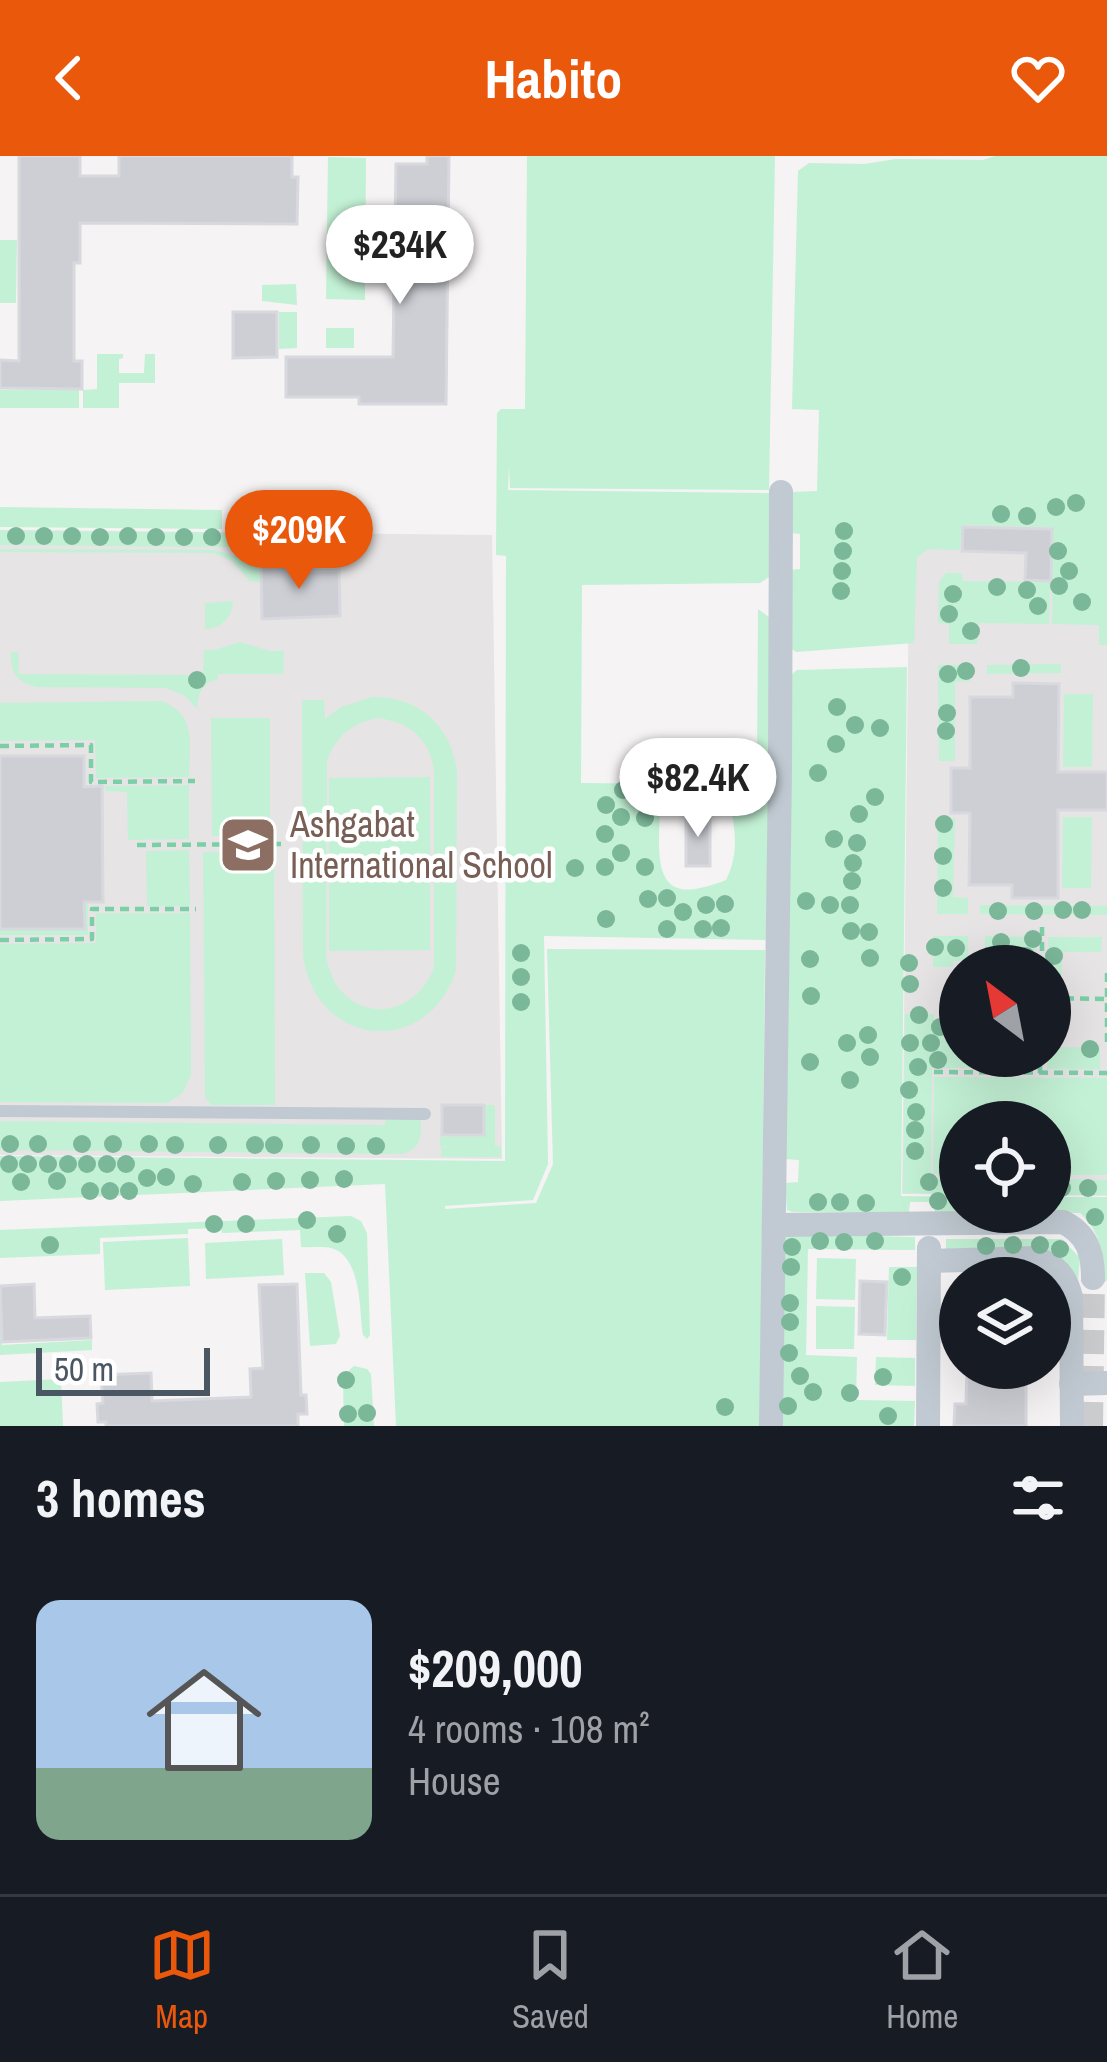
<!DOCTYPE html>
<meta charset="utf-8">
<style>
:root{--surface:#171b24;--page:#20242c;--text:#f1f3f6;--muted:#9ea1a6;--line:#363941;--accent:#ea580c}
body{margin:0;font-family:"Archivo Narrow",sans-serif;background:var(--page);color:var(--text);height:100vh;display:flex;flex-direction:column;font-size:45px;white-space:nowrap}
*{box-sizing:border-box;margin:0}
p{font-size:39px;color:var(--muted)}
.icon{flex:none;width:66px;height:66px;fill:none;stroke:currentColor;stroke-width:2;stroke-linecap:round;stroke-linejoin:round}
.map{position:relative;height:1270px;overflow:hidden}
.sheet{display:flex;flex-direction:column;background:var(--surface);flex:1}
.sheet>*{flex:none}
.needle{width:78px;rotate:328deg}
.tools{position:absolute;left:939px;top:789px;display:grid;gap:24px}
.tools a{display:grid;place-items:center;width:132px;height:132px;border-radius:50%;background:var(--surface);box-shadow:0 12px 48px #0002;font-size:60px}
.scale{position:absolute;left:36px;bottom:30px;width:174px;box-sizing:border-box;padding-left:12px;border:6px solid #4a5661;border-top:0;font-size:33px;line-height:42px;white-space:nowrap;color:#4a5661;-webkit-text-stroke:9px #fff;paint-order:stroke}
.price{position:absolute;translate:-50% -102px;padding:0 27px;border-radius:42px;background:#fff;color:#222;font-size:39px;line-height:78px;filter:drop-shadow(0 3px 6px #0008)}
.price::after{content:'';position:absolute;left:50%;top:72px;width:36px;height:27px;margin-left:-18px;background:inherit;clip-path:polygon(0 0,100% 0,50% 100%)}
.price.on{background:var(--accent);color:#fff}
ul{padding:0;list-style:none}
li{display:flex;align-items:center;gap:36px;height:300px;padding:0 36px}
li+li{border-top:3px solid var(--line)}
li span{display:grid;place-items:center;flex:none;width:336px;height:240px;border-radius:24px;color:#555}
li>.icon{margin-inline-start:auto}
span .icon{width:144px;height:144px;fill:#fffc;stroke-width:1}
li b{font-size:51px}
h2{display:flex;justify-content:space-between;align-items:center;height:144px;padding:0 36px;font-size:51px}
header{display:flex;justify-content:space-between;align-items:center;height:156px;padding:0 36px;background:var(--accent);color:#fff;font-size:54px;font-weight:700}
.dock{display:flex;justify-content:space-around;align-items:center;height:168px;border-top:3px solid var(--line);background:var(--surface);font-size:33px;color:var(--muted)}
.dock a{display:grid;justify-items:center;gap:6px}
.dock .on{color:var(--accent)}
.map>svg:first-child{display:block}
.education{fill:#e6e4e5;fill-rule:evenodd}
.green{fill:#c3f1d5;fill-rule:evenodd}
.building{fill:#cdcfd5;stroke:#d7d9de;stroke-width:3}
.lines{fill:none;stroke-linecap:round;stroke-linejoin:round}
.street-tunnel{stroke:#caccce;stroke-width:24;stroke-dasharray:24 12;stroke-linecap:butt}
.path{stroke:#7ad0a6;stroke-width:4.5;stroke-dasharray:9 6;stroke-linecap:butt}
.lane{stroke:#c1cad2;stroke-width:12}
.street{stroke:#c1cad2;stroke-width:24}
.tree{fill:#7bb799}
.labels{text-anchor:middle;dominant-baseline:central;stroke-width:9;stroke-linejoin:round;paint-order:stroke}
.education-label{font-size:36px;fill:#785e54;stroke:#fff;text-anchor:start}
</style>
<header><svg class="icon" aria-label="back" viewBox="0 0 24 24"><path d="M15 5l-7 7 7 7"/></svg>Habito<svg class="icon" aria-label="heart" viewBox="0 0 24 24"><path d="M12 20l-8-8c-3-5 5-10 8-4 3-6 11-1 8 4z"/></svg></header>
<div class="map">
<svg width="1107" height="1270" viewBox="0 0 1107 1270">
<rect width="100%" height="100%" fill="#f5f3f3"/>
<g class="education">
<path d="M 910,336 L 1107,341 L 1107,1040 L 1050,1039 L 1050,966 L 960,966 L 960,1038 L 902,1038 ZM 960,810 L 1050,810 L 1050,900 L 960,900 Z"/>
<polygon points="0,374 492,379 502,1003 0,999"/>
</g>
<g class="green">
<path d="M 527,0 L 775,0 L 769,334 L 510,332 L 509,310 L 508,334 L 769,337 L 769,421 L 760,427 L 582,429 L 581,627 L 675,628 C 658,648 660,657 659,682 C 658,738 679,742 726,724 C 742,692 733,663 726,629 L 766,628 L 769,632 L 766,784 L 544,780 L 548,1008 L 533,1044 L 445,1050 L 445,1053 L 536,1047 L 553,1008 L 547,793 L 765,794 L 760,1270 L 396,1270 L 385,1028 L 0,1045 L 0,1000 L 505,1005 L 506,400 L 496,399 L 497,257 L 501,253 L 525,253 Z"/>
<polygon points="995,0 1107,0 1107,489 1099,489 1099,469 1052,468 1053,371 962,369 960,394 928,393 917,402 914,487 796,496 792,493 790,414 800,413 800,378 791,377 791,336 817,335 819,254 792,253 798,15 809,7 864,8 896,3 983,4"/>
<polygon points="328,1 366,2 365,144 326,143"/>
<polygon points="0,84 17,84 16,147 0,147"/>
<polygon points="296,128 297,149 262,145 262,129"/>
<polygon points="279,156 297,156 297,192 279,193"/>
<rect x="326" y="172" width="28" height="20"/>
<polygon points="97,198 123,198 123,202 119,203 119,217 144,217 145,198 155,198 155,227 119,227 119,252 83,252 83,234 97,233"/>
<rect x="0" y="234" width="79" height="18"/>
<polygon points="0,351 222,354 222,373 0,371"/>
<polygon points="0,374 333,378 333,392 0,389"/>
<polygon points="0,393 214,394 259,406 260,426 250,425 232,405 214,397 0,396"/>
<polygon points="946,417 962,417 963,425 1050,426 1049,468 979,467 977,488 949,488 949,468 938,467 939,426"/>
<path d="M 233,445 C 232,461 222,473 205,473 L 205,447 Z"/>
<polygon points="758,453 770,462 769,599 757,604"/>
<path d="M 240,486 L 270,495 L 284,495 L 283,518 L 218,518 L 218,523 C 201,528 198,537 197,553 L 185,540 L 166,532 L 36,531 C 16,526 10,515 11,496 L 18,496 L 19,518 L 203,519 L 204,494 L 214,494 Z"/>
<polygon points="1061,508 1061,517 987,518 987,509"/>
<polygon points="938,509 970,509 970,525 955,526 955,605 939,605"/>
<path d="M 907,511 L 901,1040 L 960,1041 L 960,1056 L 1050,1056 L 1050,1041 L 1107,1041 L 1107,1125 L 1103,1125 C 1104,1099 1101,1076 1080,1057 L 935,1056 L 934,1046 L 910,1046 L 909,1057 L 792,1056 L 787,1054 L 785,1027 L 798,1026 L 799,1004 L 785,1003 L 791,519 L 797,514 Z"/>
<polygon points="1064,538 1093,538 1092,611 1063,611"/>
<path d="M 372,541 C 419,540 452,570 457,617 L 456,814 C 428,903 315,892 303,799 L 302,544 L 324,544 L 325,563 L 341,551 ZM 379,562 C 411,567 431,584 434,617 L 434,812 C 409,873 335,864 326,799 L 327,604 C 337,579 353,566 379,562 Z"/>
<path d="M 162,545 C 198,560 189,589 189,621 L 96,622 L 95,584 L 0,585 L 0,547 Z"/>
<polygon points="211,562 270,562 270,680 212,680"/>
<polygon points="430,621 430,794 329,795 329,622"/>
<polygon points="189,629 189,683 128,684 127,636 105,635 105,630"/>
<polygon points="1063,661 1092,661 1091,732 1062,732"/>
<polygon points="938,662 955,662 953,741 968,742 968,758 937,758"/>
<polygon points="189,694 190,750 147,750 146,695"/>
<polygon points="274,695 275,949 211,949 205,941 203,696"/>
<polygon points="85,747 88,747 88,779 0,779 0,774 85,773"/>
<polygon points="980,749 1107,750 1107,759 980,758"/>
<polygon points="96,757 190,757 191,919 182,938 167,947 0,946 0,788 96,787"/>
<polygon points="933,780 968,780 968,805 953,805 953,811 933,811"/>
<polygon points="985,780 1036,781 1036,810 1022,810 1021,795 985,795"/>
<polygon points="1048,781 1102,781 1101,796 1062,796 1061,836 1050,837"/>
<polygon points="1050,848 1061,848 1061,891 1100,892 1100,913 1047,913 1047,900 1050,900"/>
<polygon points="905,858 934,858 934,865 953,865 953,872 960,872 960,900 978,902 978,912 932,912 931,1021 960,1022 960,1038 903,1037"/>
<polygon points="997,900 1035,900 1034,912 988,912 988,902"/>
<polygon points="934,921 1107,922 1107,1019 1050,1019 1050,966 960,966 960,1018 933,1018"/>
<polygon points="485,949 495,949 495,990 501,991 501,1001 441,1001 441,991 451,990 440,990 440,981 485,980"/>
<path d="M 386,964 L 421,964 C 421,982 421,992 403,998 L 0,994 L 0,965 L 384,969 Z"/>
<polygon points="1050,1023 1107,1024 1107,1039 1050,1039"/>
<path d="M 351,1060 L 361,1065 L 367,1077 L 370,1179 L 367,1183 L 363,1179 C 359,1154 362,1100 331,1092 C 322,1090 310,1092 301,1091 L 300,1074 L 222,1077 L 221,1072 L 188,1073 L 188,1078 L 100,1082 L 100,1098 L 0,1102 L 0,1074 Z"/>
<polygon points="785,1078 915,1081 915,1094 808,1093 806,1199 857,1201 856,1244 915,1245 914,1270 781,1270"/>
<polygon points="188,1082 190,1130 105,1134 103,1086"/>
<polygon points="282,1083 284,1119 206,1123 205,1087"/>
<polygon points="946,1083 1062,1083 1080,1102 1078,1124 1068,1110 946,1095"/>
<polygon points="817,1102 856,1103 855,1144 816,1143"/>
<polygon points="889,1111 917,1111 916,1184 887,1184"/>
<polygon points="305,1117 324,1117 331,1126 340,1180 336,1188 310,1190"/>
<polygon points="816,1150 855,1151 854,1193 816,1193"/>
<polygon points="0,1170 2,1189 92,1184 92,1194 0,1199"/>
<polygon points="876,1201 915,1202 915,1230 875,1229"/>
<polygon points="354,1210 367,1213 371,1218 374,1270 344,1270 343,1225 344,1219"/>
<polygon points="61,1223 63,1270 0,1270 0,1226"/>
</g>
<g class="building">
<polygon points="19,0 80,0 80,20 119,20 119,0 292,0 292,21 298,21 297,68 80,67 80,107 74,107 74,205 82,205 82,233 0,232 0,204 19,205"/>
<polygon points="427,0 449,0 446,248 359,248 359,241 286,241 286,201 393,201 396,8 427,8"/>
<polygon points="233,156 277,156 277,201 233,202"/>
<polygon points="963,371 1052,373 1051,425 1025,424 1026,397 962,395"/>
<polygon points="312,408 312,415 339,414 340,460 262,463 261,410"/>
<polygon points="1013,527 1059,528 1058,616 1107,616 1107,654 1058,654 1058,742 1012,742 1012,729 969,729 970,657 951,657 951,612 970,612 970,541 1013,541"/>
<polygon points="0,600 84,600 84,631 102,630 103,746 84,746 85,773 0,773"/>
<rect x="686" y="659" width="24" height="51"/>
<rect x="442" y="949" width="42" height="30"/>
<polygon points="860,1125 887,1126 885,1179 859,1178"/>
<polygon points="34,1128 35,1162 90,1160 91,1182 2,1186 0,1130"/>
<polygon points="297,1128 301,1239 306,1239 307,1258 298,1258 298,1270 106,1270 106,1266 98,1266 97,1248 103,1247 101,1219 151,1217 152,1245 251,1241 250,1213 263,1212 259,1129"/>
<polygon points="967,1212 1026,1212 1026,1270 954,1270 955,1248 966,1248"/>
</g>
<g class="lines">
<polyline class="street-tunnel" points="1091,1270 1093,1122"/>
<g class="path">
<polyline points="0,590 91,589 91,626 195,625"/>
<polyline points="137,689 286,688"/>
<polyline points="0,784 92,783 92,753 196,753"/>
<polyline points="1042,810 1042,766"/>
<polyline points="1107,817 1107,887"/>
<polyline points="1050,842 1107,843"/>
<polyline points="934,916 1107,917"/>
<polyline points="1040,917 1040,900"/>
</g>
<polyline class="lane" points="0,955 425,958"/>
<g class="street">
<path d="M 774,1069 L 1063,1066 C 1087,1078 1093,1096 1093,1122"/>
<path d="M 929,1105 L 1036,1102 C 1056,1109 1066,1120 1071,1141 L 1072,1270"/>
<polyline points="1071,1228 1107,1227"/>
<polyline points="771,1270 780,615 781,336"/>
<polyline points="928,1270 929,1092"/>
</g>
</g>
<g class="tree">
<circle cx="1076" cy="347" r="9"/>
<circle cx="1056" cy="351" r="9"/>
<circle cx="1001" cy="358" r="9"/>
<circle cx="1027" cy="360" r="9"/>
<circle cx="844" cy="375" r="9"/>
<circle cx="16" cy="380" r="9"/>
<circle cx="44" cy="380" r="9"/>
<circle cx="72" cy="380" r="9"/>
<circle cx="128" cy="380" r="9"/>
<circle cx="100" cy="381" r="9"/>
<circle cx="156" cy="381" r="9"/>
<circle cx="184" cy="381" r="9"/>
<circle cx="212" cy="381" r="9"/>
<circle cx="843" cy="395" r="9"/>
<circle cx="1058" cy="395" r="9"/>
<circle cx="842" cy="415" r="9"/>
<circle cx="1069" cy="415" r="9"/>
<circle cx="1059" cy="430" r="9"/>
<circle cx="997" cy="431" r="9"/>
<circle cx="1027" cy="434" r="9"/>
<circle cx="841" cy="435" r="9"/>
<circle cx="953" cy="438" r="9"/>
<circle cx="1082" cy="446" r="9"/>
<circle cx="1038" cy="450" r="9"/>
<circle cx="949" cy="458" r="9"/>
<circle cx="971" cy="475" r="9"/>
<circle cx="1021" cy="512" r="9"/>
<circle cx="966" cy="515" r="9"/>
<circle cx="948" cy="518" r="9"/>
<circle cx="197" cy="524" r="9"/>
<circle cx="837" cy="551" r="9"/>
<circle cx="947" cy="557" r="9"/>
<circle cx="855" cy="569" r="9"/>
<circle cx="880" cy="572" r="9"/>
<circle cx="946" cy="575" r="9"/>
<circle cx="836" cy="588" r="9"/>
<circle cx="818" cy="617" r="9"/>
<circle cx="623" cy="634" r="9"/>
<circle cx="648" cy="634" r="9"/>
<circle cx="875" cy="641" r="9"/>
<circle cx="606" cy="649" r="9"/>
<circle cx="859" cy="658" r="9"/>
<circle cx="621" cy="661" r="9"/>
<circle cx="645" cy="662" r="9"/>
<circle cx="944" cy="668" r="9"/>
<circle cx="605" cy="678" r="9"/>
<circle cx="834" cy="683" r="9"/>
<circle cx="857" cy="687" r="9"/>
<circle cx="621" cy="697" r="9"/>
<circle cx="943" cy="700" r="9"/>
<circle cx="853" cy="707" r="9"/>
<circle cx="605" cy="711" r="9"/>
<circle cx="645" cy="711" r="9"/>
<circle cx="575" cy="712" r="9"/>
<circle cx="852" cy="725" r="9"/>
<circle cx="943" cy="732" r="9"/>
<circle cx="667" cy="742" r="9"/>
<circle cx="648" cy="743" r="9"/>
<circle cx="806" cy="745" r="9"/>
<circle cx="725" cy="748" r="9"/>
<circle cx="706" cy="749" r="9"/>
<circle cx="830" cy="749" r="9"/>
<circle cx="850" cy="749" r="9"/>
<circle cx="1063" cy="754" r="9"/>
<circle cx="1082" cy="754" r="9"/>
<circle cx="998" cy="755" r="9"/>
<circle cx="1034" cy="755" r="9"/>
<circle cx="683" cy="756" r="9"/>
<circle cx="606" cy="763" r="9"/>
<circle cx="721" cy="772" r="9"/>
<circle cx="667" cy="773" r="9"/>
<circle cx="703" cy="773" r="9"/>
<circle cx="851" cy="775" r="9"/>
<circle cx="869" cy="776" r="9"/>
<circle cx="1033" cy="783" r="9"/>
<circle cx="1001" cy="786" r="9"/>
<circle cx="935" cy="791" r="9"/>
<circle cx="956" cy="792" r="9"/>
<circle cx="521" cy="797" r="9"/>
<circle cx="1026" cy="800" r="9"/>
<circle cx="1054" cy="800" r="9"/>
<circle cx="870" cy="802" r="9"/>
<circle cx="810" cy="803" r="9"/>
<circle cx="909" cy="807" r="9"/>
<circle cx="521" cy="821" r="9"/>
<circle cx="910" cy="828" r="9"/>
<circle cx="811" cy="840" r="9"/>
<circle cx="521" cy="846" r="9"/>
<circle cx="919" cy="859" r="9"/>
<circle cx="940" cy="871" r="9"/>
<circle cx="868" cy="879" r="9"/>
<circle cx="847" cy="887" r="9"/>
<circle cx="910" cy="887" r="9"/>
<circle cx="931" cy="887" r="9"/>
<circle cx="1090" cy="893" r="9"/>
<circle cx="870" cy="901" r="9"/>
<circle cx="938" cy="904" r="9"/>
<circle cx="810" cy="906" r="9"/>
<circle cx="918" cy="911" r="9"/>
<circle cx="850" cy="924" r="9"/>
<circle cx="909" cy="934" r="9"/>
<circle cx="916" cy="956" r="9"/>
<circle cx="915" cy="974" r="9"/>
<circle cx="10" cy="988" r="9"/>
<circle cx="38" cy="988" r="9"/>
<circle cx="82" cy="988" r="9"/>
<circle cx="113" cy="988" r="9"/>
<circle cx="149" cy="988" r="9"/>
<circle cx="175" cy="989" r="9"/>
<circle cx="218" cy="989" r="9"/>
<circle cx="255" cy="989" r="9"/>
<circle cx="274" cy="989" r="9"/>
<circle cx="311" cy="989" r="9"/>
<circle cx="346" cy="990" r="9"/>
<circle cx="376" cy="990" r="9"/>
<circle cx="915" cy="995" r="9"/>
<circle cx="9" cy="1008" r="9"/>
<circle cx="28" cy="1008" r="9"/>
<circle cx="48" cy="1008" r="9"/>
<circle cx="68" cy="1008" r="9"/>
<circle cx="87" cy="1008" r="9"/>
<circle cx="107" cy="1008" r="9"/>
<circle cx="126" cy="1008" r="9"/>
<circle cx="166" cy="1021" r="9"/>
<circle cx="147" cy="1022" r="9"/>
<circle cx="344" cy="1023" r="9"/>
<circle cx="310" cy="1024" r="9"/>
<circle cx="57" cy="1025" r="9"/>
<circle cx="276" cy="1025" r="9"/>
<circle cx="21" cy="1026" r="9"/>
<circle cx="242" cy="1026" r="9"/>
<circle cx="929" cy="1026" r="9"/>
<circle cx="193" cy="1028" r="9"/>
<circle cx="1062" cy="1032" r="9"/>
<circle cx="1088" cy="1032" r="9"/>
<circle cx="90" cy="1035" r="9"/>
<circle cx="110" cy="1035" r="9"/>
<circle cx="129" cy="1035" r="9"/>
<circle cx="938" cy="1045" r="9"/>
<circle cx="818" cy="1046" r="9"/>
<circle cx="840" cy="1046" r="9"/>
<circle cx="866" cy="1047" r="9"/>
<circle cx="1095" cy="1061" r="9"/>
<circle cx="307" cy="1064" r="9"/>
<circle cx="214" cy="1068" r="9"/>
<circle cx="246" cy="1068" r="9"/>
<circle cx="337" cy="1078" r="9"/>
<circle cx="820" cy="1085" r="9"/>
<circle cx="875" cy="1085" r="9"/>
<circle cx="844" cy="1086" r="9"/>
<circle cx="50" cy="1089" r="9"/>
<circle cx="1013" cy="1089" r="9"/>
<circle cx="1040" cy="1089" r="9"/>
<circle cx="986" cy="1090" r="9"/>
<circle cx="792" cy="1091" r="9"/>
<circle cx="1060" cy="1093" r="9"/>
<circle cx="791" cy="1111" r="9"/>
<circle cx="902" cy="1121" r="9"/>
<circle cx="790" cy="1147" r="9"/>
<circle cx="790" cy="1166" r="9"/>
<circle cx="789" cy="1197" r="9"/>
<circle cx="800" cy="1220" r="9"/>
<circle cx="883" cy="1221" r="9"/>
<circle cx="346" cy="1224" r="9"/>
<circle cx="813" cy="1236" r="9"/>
<circle cx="850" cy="1237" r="9"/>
<circle cx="788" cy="1250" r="9"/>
<circle cx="725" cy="1251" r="9"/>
<circle cx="367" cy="1257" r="9"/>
<circle cx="348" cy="1258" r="9"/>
<circle cx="888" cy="1260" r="9"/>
</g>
<defs>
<g id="school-square" transform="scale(3)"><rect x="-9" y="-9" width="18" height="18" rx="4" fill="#8d6e63" stroke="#fff"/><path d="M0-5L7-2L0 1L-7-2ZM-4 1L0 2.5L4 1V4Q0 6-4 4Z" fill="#fff"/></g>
</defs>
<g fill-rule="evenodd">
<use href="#school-square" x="248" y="689"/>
</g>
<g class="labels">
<g class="education-label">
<text x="290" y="668">Ashgabat<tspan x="290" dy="41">International School</tspan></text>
</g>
</g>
</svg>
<div class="tools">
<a><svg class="needle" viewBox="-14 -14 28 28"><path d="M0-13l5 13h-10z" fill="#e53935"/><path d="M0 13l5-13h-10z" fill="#9ea1a6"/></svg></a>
<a><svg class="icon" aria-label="locate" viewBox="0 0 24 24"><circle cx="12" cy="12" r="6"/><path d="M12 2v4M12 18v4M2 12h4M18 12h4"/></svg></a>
<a><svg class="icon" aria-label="layers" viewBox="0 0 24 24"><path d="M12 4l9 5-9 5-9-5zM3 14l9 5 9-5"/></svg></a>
</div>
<div class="scale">50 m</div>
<b class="price" style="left:400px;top:151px">$234K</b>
<b class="price on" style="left:299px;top:436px">$209K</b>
<b class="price" style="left:698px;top:684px">$82.4K</b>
</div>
<section class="sheet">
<h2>3 homes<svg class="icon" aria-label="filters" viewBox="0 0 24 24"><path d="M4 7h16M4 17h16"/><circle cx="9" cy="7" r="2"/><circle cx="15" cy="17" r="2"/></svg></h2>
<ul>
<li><span style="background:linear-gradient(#a9c7e8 70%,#7fa58c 0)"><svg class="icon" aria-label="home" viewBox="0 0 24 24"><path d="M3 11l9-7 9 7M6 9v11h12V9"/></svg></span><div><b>$209,000</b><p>4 rooms · 108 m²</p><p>House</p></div></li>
</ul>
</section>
<nav class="dock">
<a class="on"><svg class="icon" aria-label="map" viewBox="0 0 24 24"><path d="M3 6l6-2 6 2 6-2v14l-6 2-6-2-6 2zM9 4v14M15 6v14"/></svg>Map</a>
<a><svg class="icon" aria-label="saved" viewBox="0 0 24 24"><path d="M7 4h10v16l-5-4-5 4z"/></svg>Saved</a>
<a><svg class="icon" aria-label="home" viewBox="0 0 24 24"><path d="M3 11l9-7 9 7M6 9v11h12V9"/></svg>Home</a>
</nav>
